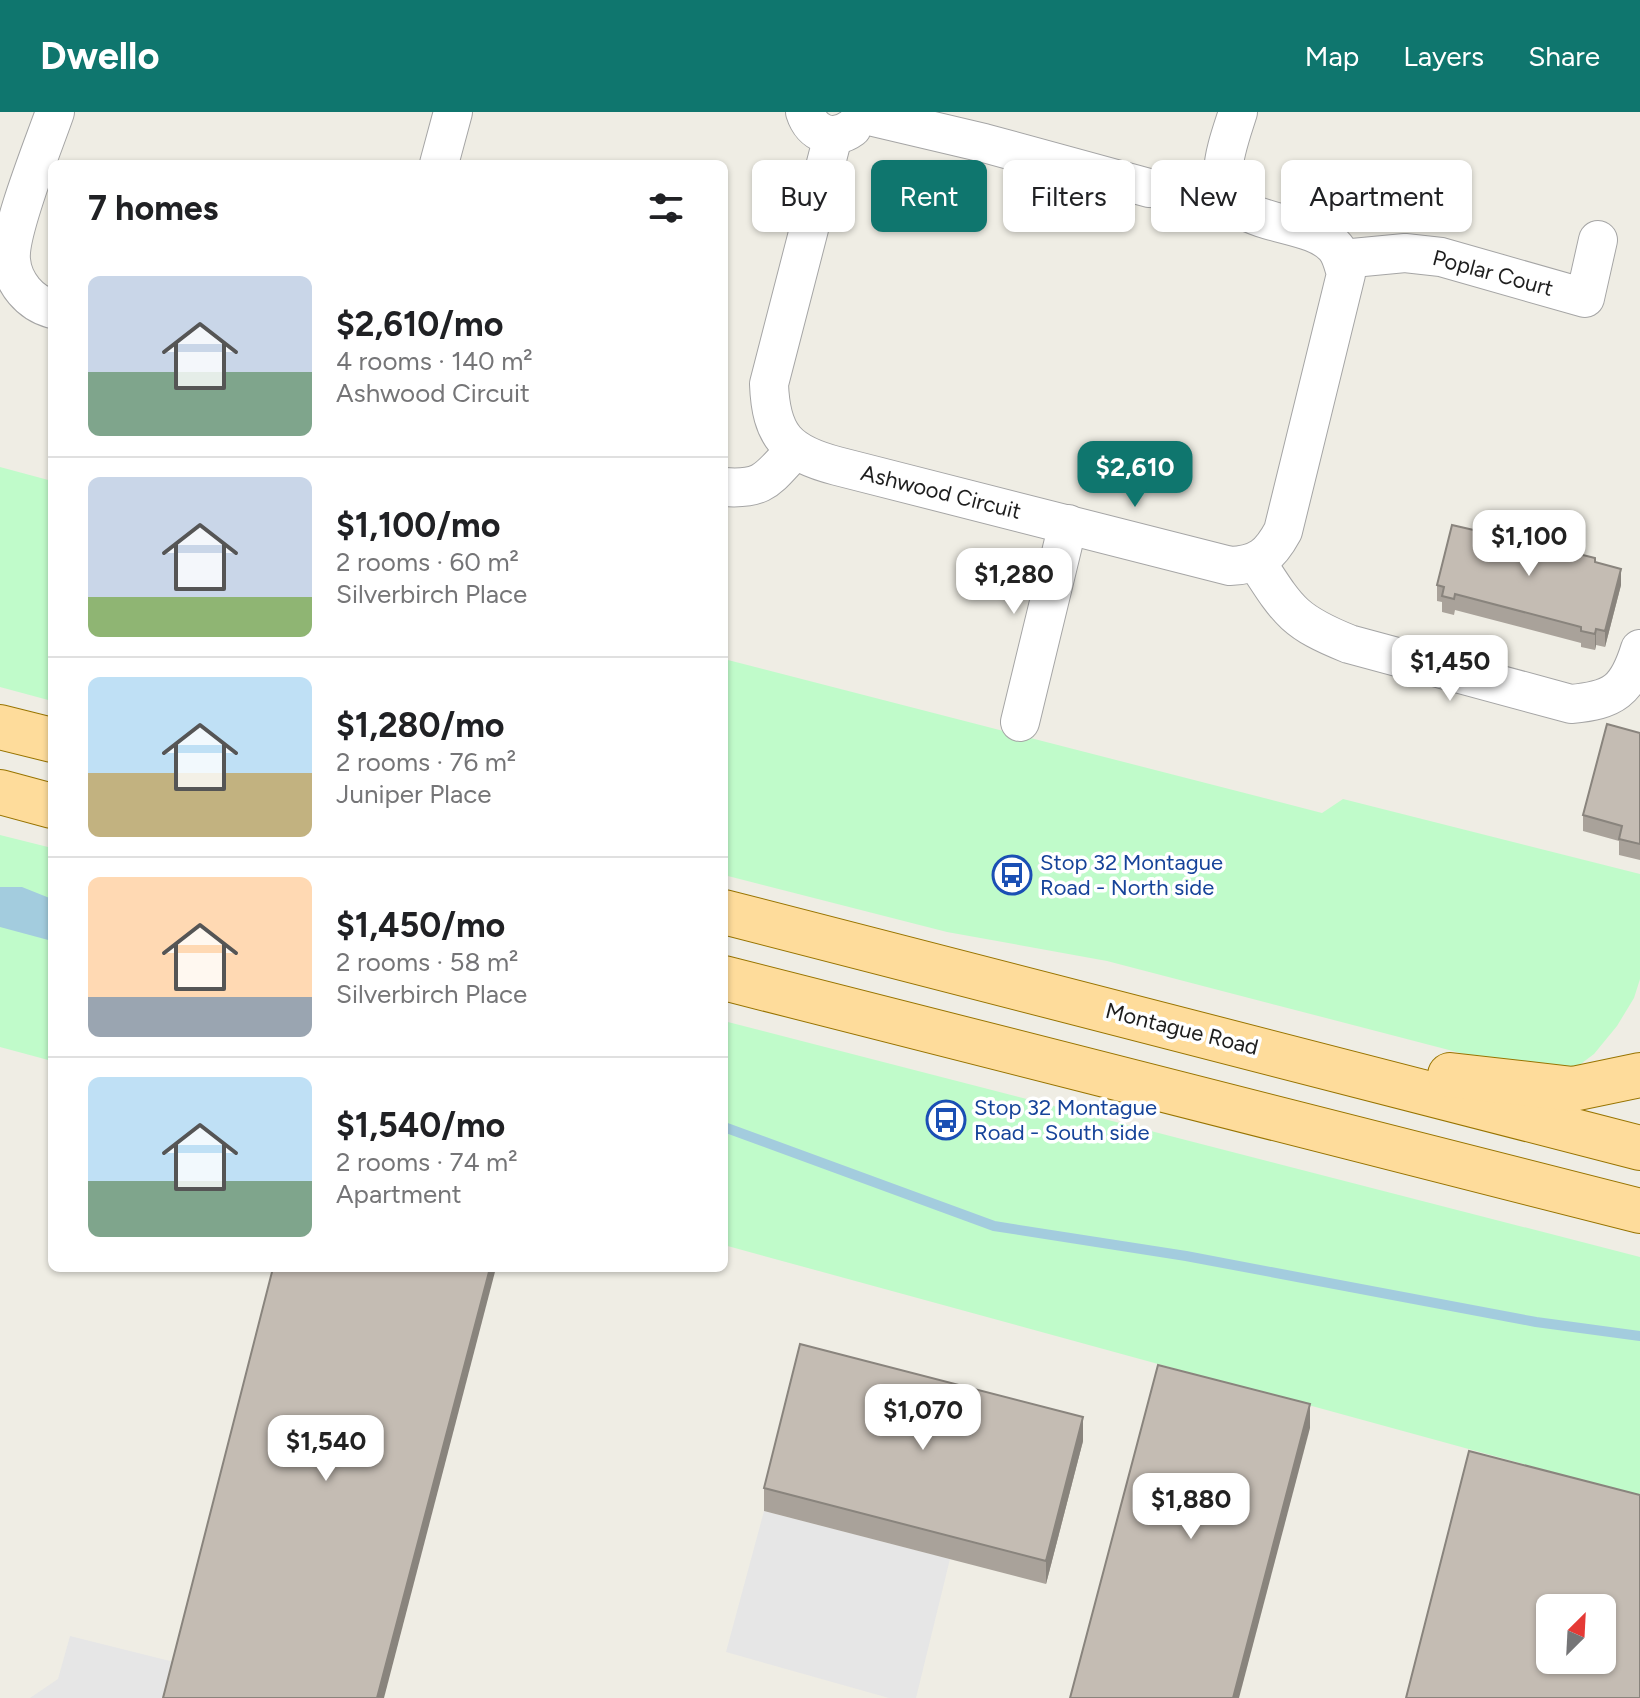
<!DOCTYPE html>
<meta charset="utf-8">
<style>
:root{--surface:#fff;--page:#f6f6f6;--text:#202124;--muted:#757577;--line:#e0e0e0;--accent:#0f766e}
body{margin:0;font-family:Figtree,sans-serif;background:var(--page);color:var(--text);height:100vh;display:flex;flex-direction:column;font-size:30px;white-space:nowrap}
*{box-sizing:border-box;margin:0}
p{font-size:26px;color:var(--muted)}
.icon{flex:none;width:44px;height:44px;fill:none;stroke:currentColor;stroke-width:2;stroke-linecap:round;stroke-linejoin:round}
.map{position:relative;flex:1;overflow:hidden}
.details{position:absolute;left:48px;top:48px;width:680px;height:1112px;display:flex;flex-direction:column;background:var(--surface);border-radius:12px;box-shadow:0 2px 6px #0004}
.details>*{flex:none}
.top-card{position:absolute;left:752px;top:48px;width:760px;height:72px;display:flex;gap:16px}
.needle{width:52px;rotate:24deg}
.fabs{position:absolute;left:1536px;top:1482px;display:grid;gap:16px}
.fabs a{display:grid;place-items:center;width:80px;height:80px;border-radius:12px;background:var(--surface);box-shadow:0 2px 6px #0004;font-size:40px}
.price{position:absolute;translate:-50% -68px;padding:0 18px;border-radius:16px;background:#fff;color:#222;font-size:26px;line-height:52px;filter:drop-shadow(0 2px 4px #0008)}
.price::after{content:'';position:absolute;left:50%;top:48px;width:24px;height:18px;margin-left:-12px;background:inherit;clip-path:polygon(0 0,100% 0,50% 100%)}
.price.current{background:var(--accent);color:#fff}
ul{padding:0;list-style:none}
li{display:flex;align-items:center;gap:24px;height:200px;padding:0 40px}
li+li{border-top:2px solid var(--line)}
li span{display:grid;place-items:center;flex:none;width:224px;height:160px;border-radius:12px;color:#555}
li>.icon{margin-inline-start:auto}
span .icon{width:96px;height:96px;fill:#fffc;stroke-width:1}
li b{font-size:34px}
h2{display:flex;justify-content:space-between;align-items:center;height:96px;padding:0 40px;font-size:34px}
.pill{padding:0 28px;border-radius:12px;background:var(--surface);box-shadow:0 2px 6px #0004;font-size:28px;line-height:72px}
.pill.current{background:var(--accent);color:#fff}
header{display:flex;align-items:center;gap:48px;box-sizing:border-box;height:112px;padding:0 40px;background:var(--accent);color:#fff}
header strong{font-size:38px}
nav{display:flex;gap:44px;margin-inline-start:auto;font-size:28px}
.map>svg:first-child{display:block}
.park{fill:#c0fbca}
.parking{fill:#e6e6e6}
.water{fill:#a3ccde}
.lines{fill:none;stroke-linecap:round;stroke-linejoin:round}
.stream{stroke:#a3ccde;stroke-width:10}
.minor-casing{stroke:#a5a5a5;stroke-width:40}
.major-casing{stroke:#987400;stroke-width:46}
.minor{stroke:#fff;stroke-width:38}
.major{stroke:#fedc9b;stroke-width:44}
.wall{fill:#a9a29a}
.shaded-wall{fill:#89847d}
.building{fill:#c4bcb3;stroke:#89847d;stroke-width:2;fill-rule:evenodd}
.labels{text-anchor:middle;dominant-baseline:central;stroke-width:7;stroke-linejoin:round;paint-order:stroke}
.street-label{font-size:22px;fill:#1e1e1e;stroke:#fff}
.transit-label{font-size:22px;fill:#164399;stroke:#fff;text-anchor:start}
</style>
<header>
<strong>Dwello</strong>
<nav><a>Map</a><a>Layers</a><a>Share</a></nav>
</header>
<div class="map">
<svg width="1640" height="1586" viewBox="0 0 1640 1586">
<rect width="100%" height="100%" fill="#efede4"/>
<g class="park">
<polygon points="0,355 52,369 52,589 0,575"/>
<polygon points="724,547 1322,701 1343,687 1640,762 1640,867 1634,886 1617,914 1594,942 1574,957 1522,957 1107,849 947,820 724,763"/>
<polygon points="0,723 52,736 52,949 0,935"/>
<polygon points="724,909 1640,1145 1640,1384 724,1133"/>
</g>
<g class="parking">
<polygon points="764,1399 950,1447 916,1586 889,1586 726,1540"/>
<polygon points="70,1524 178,1551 169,1586 30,1586 58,1567"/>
</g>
<polygon class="water" points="0,775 22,775 52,787 52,829 0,815"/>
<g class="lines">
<polyline class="stream" points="724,1015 994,1114 1186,1144 1536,1210 1640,1224"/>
<g class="minor-casing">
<g id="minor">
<path d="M 805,0 C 812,22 833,30 852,16"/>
<polyline points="861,2 984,31 1149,76 1193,78 1225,76"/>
<path d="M 833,24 L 769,272 C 771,324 787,341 837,354 L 1230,454 C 1259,453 1270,443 1283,419 L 1346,162 C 1343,152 1341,141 1334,134 C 1305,103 1222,119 1223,60 C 1224,40 1232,19 1238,0"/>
<polyline points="439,52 453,0"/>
<polyline points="1342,147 1405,141 1441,145 1585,186 1598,128"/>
<path d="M 52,197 C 30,191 13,171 11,148 C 8,120 44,32 55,0"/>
<path d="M 724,375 C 765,378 768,366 795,338"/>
<path d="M 1257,451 C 1288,499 1294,510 1349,532 L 1571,592 C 1614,588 1627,579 1640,537"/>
<polyline points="1020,610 1068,412"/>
</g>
</g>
<g class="major-casing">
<g id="major">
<polyline points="0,615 52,628"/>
<polyline points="0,680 52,694"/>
<polyline points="724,800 1640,1036"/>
<polyline points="724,866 1640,1099"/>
<polyline points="1450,963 1573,977 1640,963"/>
</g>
</g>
<use href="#minor" class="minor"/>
<use href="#major" class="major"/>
</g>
<g class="wall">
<polygon points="1595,450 1621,473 1605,535 1596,533 1595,538 1581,535 1581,531 1455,498 1454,503 1442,500 1442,490 1437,489 1437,473"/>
<polygon points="1640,621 1640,748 1619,743 1619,729 1583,719 1583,703"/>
<polygon points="1083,1329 1046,1472 764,1399 764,1376"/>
</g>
<g class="shaded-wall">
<polygon points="1621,457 1621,473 1605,535 1605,519"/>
<polygon points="1596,517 1596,533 1595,538 1595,522"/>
<polygon points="490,1156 496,1156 384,1586 377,1586"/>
<polygon points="1310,1292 1310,1316 1239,1586 1233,1586"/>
<polygon points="1083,1305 1083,1329 1046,1472 1046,1449"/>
</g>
<g class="building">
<polygon points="1452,413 1478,419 1478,417 1595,446 1595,450 1621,457 1605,519 1596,517 1595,522 1581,519 1581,515 1455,482 1454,487 1442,484 1444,475 1437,473"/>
<polygon points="1607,612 1640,621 1640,732 1619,727 1622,714 1583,703"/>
<polygon points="273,1156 490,1156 377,1586 163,1586"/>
<polygon points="800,1232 1083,1305 1046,1449 764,1376"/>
<polygon points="1158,1253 1310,1292 1233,1586 1070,1586"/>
<path d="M 1469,1339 L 1640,1383 L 1640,1586 L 1406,1586 ZM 1550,1496 L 1602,1496 L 1602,1548 L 1550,1548 Z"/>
</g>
<defs>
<g id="bus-ring" transform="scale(2)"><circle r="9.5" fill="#fff" stroke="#1a4fb4" stroke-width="1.5"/><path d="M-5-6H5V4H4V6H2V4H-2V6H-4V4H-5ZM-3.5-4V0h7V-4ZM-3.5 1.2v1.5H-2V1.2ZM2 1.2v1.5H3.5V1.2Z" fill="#1a4fb4"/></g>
</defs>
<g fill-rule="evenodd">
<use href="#bus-ring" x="1012" y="763"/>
<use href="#bus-ring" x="946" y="1008"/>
</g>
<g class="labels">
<g class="street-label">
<text transform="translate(1493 161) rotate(15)">Poplar Court</text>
<text transform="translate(941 380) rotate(14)">Ashwood Circuit</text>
<text transform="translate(1182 917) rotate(14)">Montague Road</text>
</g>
<g class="transit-label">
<text x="1040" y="750">Stop 32 Montague<tspan x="1040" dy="25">Road - North side</tspan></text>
<text x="974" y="995">Stop 32 Montague<tspan x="974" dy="25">Road - South side</tspan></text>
</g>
</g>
</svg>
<div class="fabs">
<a><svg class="needle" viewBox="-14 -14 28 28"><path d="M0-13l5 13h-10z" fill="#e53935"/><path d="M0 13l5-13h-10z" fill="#757577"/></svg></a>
</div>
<b class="price current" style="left:1135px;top:397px">$2,610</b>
<b class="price" style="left:1529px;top:466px">$1,100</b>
<b class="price" style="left:1014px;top:504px">$1,280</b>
<b class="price" style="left:1450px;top:591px">$1,450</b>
<b class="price" style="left:923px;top:1340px">$1,070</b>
<b class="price" style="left:326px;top:1371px">$1,540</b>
<b class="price" style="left:1191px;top:1429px">$1,880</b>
<div class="top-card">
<a class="pill">Buy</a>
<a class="pill current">Rent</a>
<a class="pill">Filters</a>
<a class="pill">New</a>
<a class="pill">Apartment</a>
</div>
<section class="details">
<h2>7 homes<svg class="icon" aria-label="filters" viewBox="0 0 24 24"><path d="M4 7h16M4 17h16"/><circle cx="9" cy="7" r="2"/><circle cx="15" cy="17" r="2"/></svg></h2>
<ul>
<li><span style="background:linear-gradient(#c9d6e8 60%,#7fa58c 0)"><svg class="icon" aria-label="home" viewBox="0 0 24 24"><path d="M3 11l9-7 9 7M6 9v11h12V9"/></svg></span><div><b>$2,610/mo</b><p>4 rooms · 140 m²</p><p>Ashwood Circuit</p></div></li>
<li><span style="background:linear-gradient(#c9d6e8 75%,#8fb573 0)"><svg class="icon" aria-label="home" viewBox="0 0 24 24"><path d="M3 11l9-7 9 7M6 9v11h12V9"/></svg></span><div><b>$1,100/mo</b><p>2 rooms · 60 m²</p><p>Silverbirch Place</p></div></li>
<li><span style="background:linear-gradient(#bfe0f5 60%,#c2b280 0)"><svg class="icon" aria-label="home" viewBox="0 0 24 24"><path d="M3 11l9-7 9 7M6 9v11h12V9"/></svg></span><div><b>$1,280/mo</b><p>2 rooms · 76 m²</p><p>Juniper Place</p></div></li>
<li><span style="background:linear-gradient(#ffd9b3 75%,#9aa5b1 0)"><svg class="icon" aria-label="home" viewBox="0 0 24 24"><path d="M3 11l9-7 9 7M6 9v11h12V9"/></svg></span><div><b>$1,450/mo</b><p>2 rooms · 58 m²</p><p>Silverbirch Place</p></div></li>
<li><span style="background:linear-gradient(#bfe0f5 65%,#7fa58c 0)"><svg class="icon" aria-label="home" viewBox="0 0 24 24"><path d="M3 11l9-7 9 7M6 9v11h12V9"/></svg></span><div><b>$1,540/mo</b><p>2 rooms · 74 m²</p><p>Apartment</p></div></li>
</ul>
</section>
</div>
